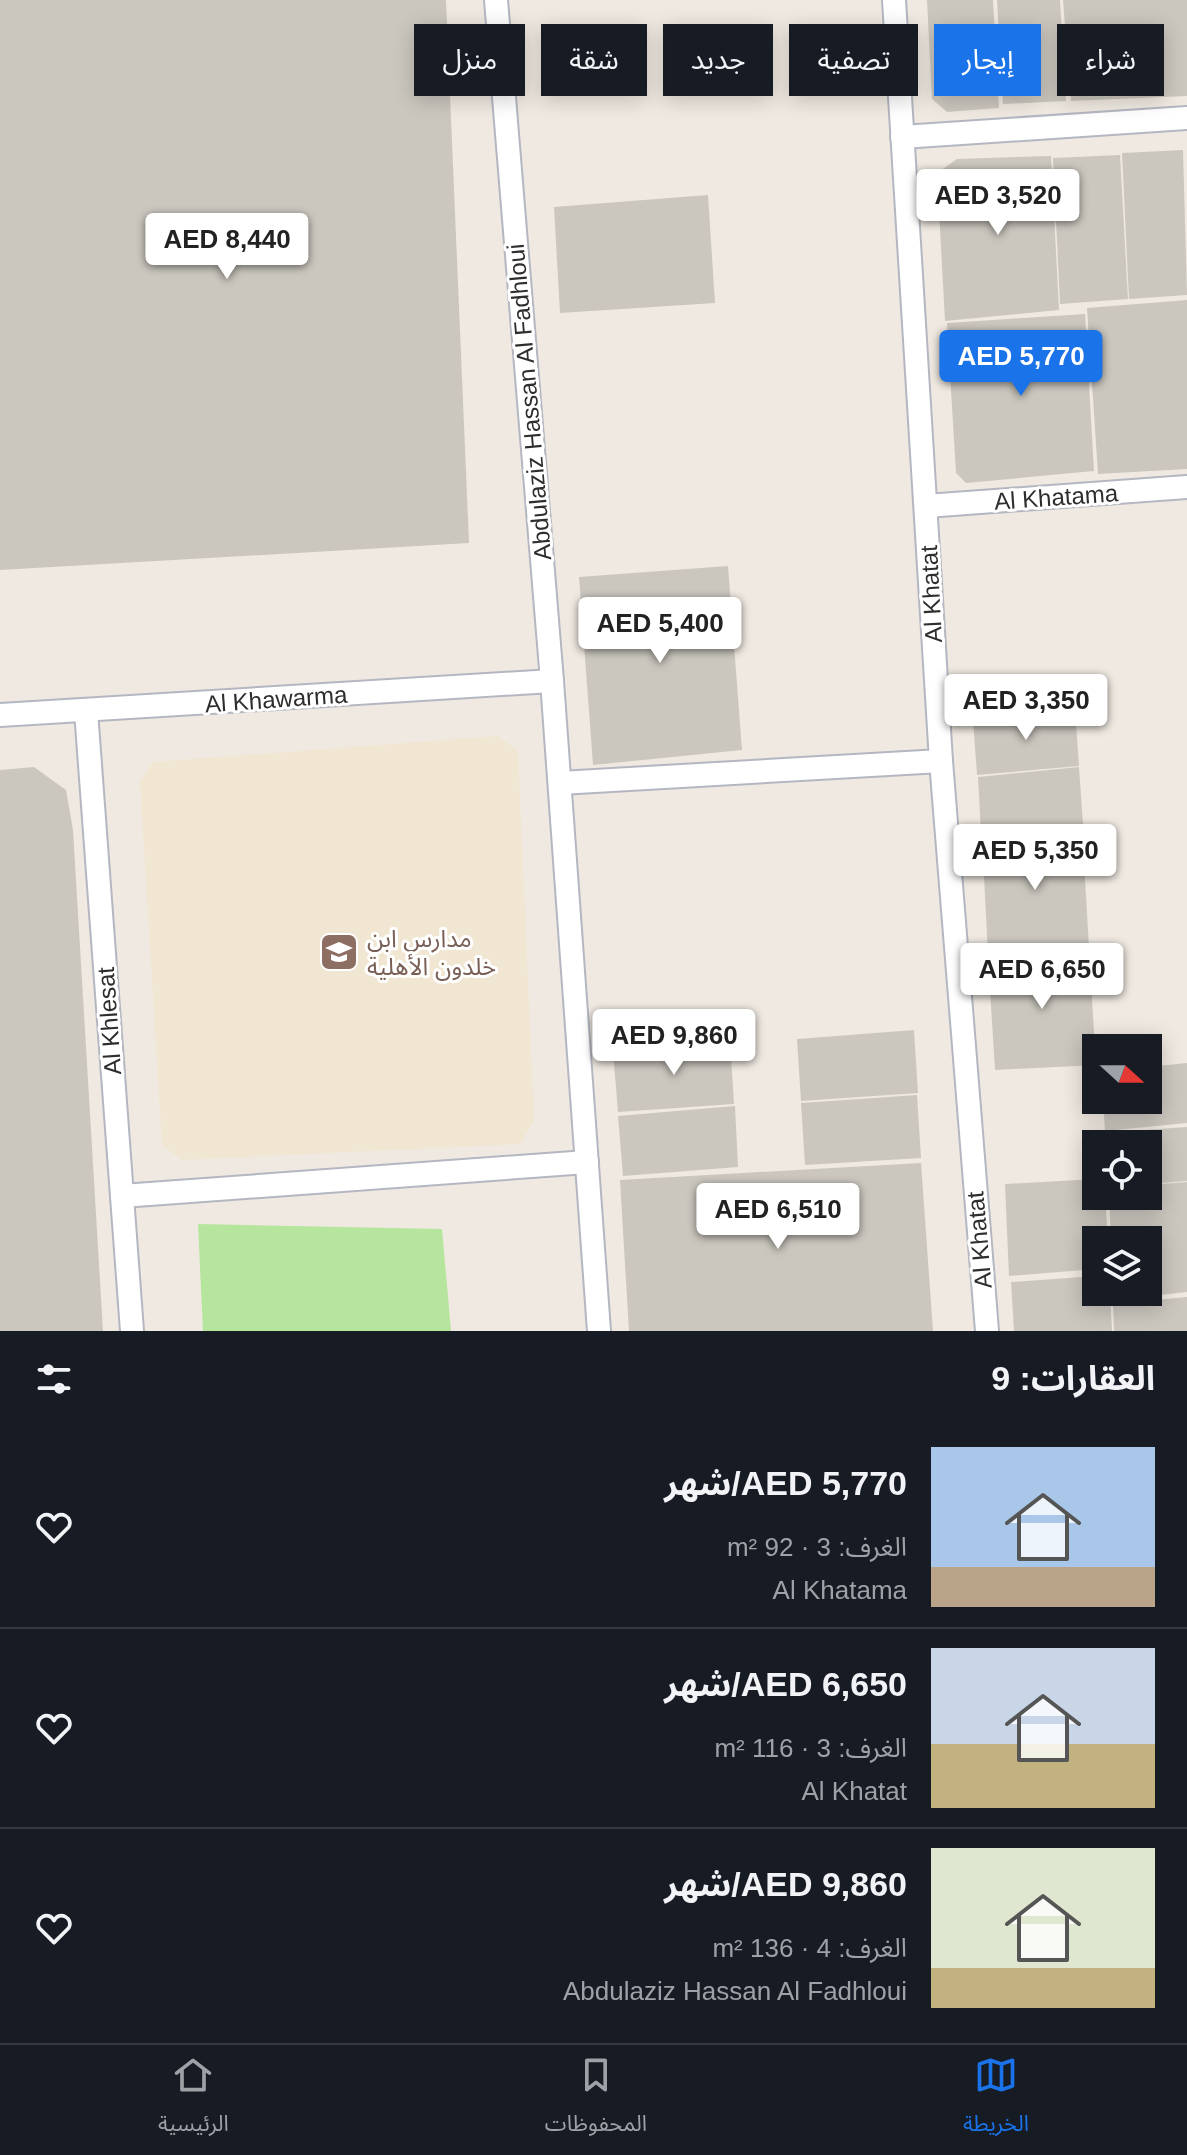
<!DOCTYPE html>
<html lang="ar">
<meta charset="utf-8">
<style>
:root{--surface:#171b24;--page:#20242c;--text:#f1f3f6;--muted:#9ea1a6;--line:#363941;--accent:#1a73e8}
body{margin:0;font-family:Arial,"Noto Sans Arabic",sans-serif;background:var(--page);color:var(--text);direction:rtl;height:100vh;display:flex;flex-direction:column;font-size:30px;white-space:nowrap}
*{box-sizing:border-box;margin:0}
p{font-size:26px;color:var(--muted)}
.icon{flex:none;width:44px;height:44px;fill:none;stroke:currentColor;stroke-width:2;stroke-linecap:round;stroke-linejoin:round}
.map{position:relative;height:1331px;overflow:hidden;direction:ltr}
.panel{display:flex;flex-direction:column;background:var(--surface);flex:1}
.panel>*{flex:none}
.banner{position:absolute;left:24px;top:24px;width:1140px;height:72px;direction:rtl;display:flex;gap:16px}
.needle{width:52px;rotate:111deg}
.tools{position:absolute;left:1082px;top:1034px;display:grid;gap:16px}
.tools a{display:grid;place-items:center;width:80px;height:80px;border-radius:0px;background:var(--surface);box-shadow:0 4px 20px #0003;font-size:40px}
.price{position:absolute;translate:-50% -68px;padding:0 18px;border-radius:8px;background:#fff;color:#222;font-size:26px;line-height:52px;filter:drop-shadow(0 2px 4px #0008)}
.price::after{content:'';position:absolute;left:50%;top:48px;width:24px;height:18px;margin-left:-12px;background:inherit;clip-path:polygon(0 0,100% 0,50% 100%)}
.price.current{background:var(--accent);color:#fff}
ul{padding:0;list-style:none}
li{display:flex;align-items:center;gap:24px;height:200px;padding:0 32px}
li+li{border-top:2px solid var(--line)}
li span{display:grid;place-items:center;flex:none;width:224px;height:160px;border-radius:0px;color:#555}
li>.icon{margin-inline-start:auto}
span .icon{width:96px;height:96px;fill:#fffc;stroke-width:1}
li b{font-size:34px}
h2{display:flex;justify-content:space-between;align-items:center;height:96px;padding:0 32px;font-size:34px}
.tag{padding:0 28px;border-radius:0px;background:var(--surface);box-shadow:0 4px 20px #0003;font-size:28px;line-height:72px}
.tag.current{background:var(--accent);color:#fff}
.tabs{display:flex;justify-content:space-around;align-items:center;height:112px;border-top:2px solid var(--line);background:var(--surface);font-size:22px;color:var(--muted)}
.tabs a{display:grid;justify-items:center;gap:4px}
.tabs .current{color:var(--accent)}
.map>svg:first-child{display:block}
.education{fill:#f0e6d1}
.green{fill:#b6e59e}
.building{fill:#cbc7bf}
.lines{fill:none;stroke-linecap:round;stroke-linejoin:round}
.street-casing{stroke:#b4b7c1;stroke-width:26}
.street{stroke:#fff;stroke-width:22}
.labels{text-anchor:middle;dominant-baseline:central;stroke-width:6;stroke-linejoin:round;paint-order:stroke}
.street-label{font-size:24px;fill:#2e2e2e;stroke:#fff}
.education-label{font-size:24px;fill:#785e54;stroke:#fff;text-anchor:start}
</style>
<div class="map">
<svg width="1187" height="1331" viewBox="0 0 1187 1331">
<rect width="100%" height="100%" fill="#efe9e1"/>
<polygon class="education" points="498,736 518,751 534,1121 520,1144 182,1160 162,1145 140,782 153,762"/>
<polygon class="green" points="198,1224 442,1229 451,1331 203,1331"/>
<g class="building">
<polygon points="0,0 446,0 469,543 0,570"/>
<polygon points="927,0 993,0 999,108 947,112 932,99"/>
<polygon points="997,0 1060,0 1066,101 1003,104"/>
<polygon points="1063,0 1187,0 1187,96 1071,101"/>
<polygon points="1183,150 1187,295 1129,299 1122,153"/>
<polygon points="1120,155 1128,299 1060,304 1053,158"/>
<polygon points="1051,156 1059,310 945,321 937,173 957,159"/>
<polygon points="708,195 715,303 560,313 554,207"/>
<polygon points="1187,300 1187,469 1098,474 1087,308"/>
<polygon points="1085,314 1094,471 966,483 956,473 947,323"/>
<polygon points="728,566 742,750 593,765 579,577"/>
<polygon points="1075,709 1079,766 977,775 973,719"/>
<polygon points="34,767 66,790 73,830 103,1331 0,1331 0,770"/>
<polygon points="1079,767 1083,824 981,834 978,777"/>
<polygon points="1082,828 1089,947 988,955 982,837"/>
<polygon points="1089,950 1096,1065 995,1070 988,958"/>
<polygon points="914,1030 918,1093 801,1101 797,1039"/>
<polygon points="730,1041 734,1104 618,1112 613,1051"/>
<polygon points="1187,1063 1187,1123 1105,1131 1103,1100 1148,1100 1148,1067"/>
<polygon points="917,1095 921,1158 805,1165 801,1103"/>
<polygon points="735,1106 738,1167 623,1176 618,1116"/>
<polygon points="1187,1127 1187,1181 1148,1184 1148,1144 1104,1144 1103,1133"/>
<polygon points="921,1163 933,1331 629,1331 620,1180"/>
<polygon points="1096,1179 1096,1196 1105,1196 1108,1240 1096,1240 1096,1269 1009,1276 1005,1184"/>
<polygon points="1187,1182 1187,1292 1114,1300 1114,1292 1148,1292 1148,1240 1111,1240 1109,1196 1148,1196 1148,1185"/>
<polygon points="1096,1276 1096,1292 1110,1292 1112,1331 1014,1331 1011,1282"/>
<polygon points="1187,1297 1187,1331 1114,1331 1113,1304"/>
</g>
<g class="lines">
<g class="street-casing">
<g id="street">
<polyline points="496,0 552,681 599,1331"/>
<polyline points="894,0 941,761 987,1331"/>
<polyline points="902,137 1187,118"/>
<polyline points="926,506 1187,487"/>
<polyline points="86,711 132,1331"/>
<polyline points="0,715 552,681"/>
<polyline points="560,783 941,761"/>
<polyline points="122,1196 587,1162"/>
</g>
</g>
<use href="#street" class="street"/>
</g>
<defs>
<g id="school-square" transform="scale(2)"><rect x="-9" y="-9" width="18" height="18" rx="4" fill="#8d6e63" stroke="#fff"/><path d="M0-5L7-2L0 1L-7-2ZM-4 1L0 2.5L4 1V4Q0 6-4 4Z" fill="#fff"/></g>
</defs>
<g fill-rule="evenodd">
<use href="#school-square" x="339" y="952"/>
</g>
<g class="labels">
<g class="street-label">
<text transform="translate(529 402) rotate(-95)">Abdulaziz Hassan Al Fadhloui</text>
<text transform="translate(1056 497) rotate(-4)">Al Khatama</text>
<text transform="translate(931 594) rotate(-93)">Al Khatat</text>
<text transform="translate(276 699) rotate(-4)">Al Khawarma</text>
<text transform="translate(109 1021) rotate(-94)">Al Khlesat</text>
<text transform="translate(979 1240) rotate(-95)">Al Khatat</text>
</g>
<g class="education-label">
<text x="367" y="938">مدارس ابن<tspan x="367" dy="28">خلدون الأهلية</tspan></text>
</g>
</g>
</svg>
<div class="tools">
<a><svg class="needle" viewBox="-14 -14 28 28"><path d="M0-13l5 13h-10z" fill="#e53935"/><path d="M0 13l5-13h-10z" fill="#9ea1a6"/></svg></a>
<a><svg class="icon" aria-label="locate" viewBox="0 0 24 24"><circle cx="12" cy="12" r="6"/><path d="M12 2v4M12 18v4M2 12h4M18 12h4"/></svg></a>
<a><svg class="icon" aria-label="layers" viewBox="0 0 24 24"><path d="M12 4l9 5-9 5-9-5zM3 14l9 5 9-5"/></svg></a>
</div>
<b class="price" style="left:998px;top:237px">AED 3,520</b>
<b class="price" style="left:227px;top:281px">AED 8,440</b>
<b class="price current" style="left:1021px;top:398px">AED 5,770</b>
<b class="price" style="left:660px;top:665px">AED 5,400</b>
<b class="price" style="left:1026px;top:742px">AED 3,350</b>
<b class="price" style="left:1035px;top:892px">AED 5,350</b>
<b class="price" style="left:1042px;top:1011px">AED 6,650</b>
<b class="price" style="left:674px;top:1077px">AED 9,860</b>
<b class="price" style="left:778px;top:1251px">AED 6,510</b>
<div class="banner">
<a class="tag">شراء</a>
<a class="tag current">إيجار</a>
<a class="tag">تصفية</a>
<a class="tag">جديد</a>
<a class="tag">شقة</a>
<a class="tag">منزل</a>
</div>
</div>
<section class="panel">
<h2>العقارات: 9<svg class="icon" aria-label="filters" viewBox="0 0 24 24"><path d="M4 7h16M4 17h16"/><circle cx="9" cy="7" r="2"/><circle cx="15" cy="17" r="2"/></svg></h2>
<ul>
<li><span style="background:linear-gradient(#a9c7e8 75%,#b9a48a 0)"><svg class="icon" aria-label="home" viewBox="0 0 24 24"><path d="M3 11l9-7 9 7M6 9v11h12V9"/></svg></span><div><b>AED 5,770/شهر</b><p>الغرف: 3 · 92 m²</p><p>Al Khatama</p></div><svg class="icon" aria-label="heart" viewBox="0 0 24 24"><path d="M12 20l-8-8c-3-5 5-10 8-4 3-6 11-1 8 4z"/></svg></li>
<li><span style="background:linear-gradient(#c9d6e8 60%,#c2b280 0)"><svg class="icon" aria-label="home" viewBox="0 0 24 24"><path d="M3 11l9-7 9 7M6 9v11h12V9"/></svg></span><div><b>AED 6,650/شهر</b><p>الغرف: 3 · 116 m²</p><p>Al Khatat</p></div><svg class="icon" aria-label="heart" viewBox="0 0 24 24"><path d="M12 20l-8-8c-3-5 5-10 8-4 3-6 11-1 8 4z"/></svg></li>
<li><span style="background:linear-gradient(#dfe7d0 75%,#c2b280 0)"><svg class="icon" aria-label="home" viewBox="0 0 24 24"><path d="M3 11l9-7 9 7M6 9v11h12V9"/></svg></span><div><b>AED 9,860/شهر</b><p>الغرف: 4 · 136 m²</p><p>Abdulaziz Hassan Al Fadhloui</p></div><svg class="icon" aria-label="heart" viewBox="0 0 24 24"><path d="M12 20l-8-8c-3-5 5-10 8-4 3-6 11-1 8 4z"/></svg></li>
</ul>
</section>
<nav class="tabs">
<a class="current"><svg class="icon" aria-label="map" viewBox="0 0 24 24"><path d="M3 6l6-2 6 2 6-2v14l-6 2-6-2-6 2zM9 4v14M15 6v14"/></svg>الخريطة</a>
<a><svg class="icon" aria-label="saved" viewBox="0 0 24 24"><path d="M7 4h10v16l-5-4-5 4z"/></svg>المحفوظات</a>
<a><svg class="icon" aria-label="home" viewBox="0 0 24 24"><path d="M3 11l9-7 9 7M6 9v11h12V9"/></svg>الرئيسية</a>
</nav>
